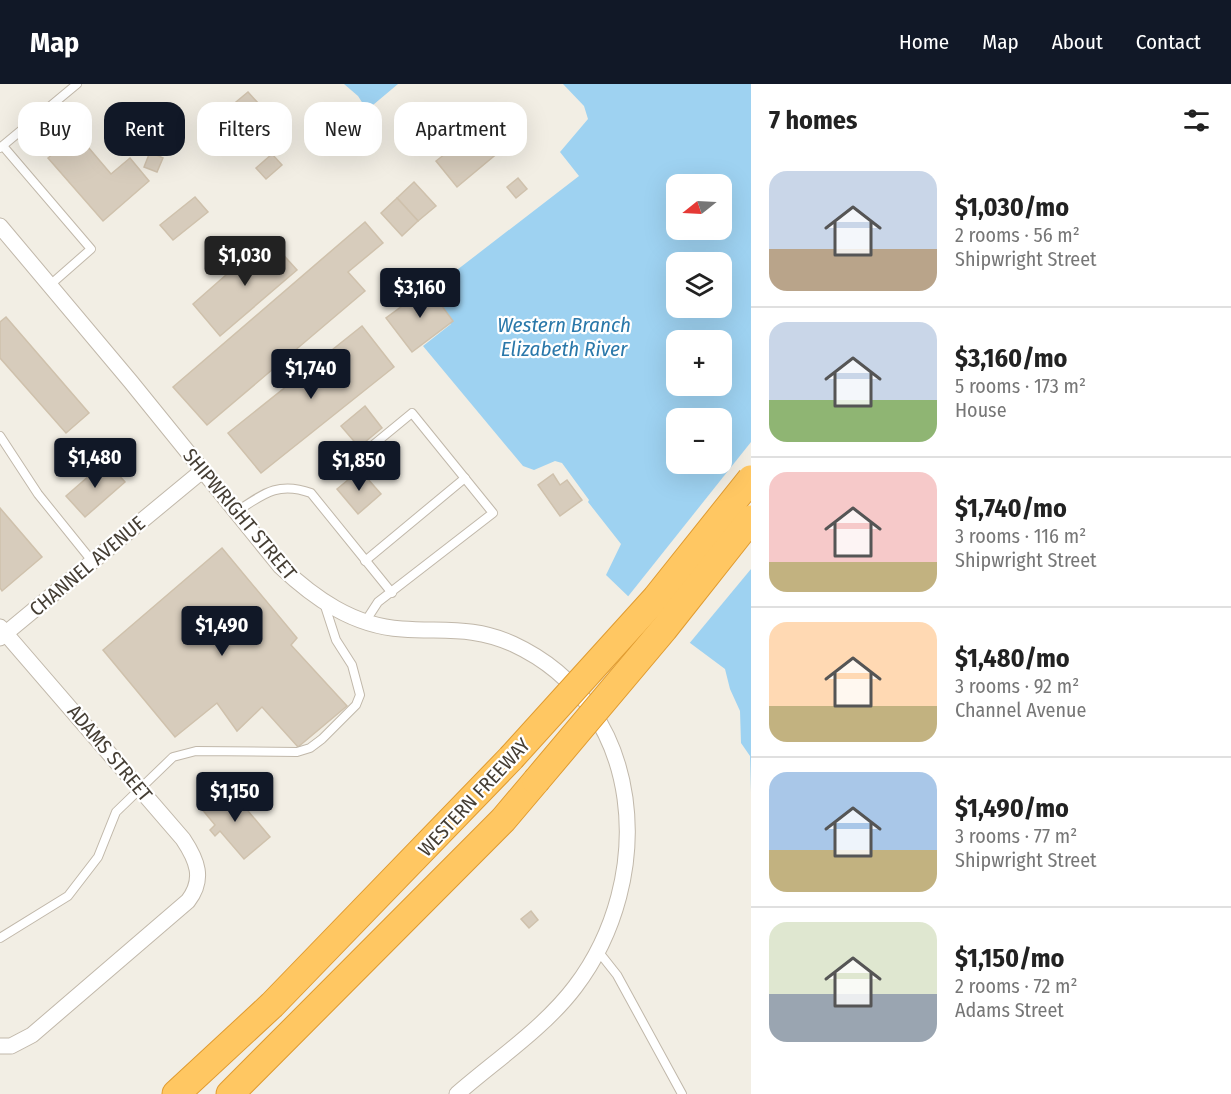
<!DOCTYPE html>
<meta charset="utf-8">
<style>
:root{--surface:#fff;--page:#f2f2f2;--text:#222;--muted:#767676;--line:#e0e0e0;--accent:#111827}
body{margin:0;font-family:"Fira Sans Condensed",sans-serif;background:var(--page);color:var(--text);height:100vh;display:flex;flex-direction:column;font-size:22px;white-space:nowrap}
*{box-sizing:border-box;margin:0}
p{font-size:20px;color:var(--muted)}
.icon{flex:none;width:33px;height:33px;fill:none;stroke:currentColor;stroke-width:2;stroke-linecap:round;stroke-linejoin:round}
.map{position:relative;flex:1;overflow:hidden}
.sheet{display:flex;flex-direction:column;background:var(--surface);width:480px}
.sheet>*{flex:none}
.top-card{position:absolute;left:18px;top:18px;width:570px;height:54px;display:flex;gap:12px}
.needle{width:39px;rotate:252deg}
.fabs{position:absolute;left:666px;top:90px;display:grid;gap:12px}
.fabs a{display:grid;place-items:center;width:66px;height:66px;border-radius:12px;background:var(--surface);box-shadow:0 6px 24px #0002;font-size:30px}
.price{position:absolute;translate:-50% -51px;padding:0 14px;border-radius:6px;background:var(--accent);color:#fff;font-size:20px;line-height:39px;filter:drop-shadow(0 2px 3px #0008)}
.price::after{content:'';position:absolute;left:50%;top:36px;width:18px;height:14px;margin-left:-9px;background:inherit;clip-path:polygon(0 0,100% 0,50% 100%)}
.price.on{background:#222;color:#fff}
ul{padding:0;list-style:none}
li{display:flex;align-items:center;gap:18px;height:150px;padding:0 18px}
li+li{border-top:2px solid var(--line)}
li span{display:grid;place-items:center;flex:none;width:168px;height:120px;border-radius:18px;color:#555}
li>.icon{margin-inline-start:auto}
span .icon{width:72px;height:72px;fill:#fffc;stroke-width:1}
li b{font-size:26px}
h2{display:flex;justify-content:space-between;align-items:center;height:72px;padding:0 18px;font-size:26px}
.chip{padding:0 21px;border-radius:18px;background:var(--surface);box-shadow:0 6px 24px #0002;font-size:21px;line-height:54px}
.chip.on{background:var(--accent);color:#fff}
header{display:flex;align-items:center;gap:36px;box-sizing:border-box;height:84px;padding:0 30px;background:var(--accent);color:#fff}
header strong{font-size:28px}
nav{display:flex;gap:33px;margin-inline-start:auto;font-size:21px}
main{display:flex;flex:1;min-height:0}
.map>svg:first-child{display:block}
.water{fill:#9ed2f1;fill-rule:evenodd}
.pier{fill:#f2eee4}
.building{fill:#d7ccbc;stroke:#cfc1ac;stroke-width:1.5}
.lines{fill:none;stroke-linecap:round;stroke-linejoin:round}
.service-casing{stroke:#c1b8aa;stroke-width:10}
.minor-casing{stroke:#c1b8aa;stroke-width:17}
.motorway-casing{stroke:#e09b30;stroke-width:29}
.service{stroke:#fff;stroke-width:8}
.minor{stroke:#fff;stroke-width:15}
.motorway{stroke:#ffc762;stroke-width:27}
.motorway-bridge-casing{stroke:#e09b30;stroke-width:29;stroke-linecap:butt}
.motorway-bridge{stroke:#ffc762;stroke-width:27}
.labels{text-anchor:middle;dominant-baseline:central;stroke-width:4.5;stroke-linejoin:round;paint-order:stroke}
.street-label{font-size:20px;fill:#453e34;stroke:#fff}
.water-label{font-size:21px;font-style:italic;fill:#2a78aa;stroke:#fff}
</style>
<header>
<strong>Map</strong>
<nav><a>Home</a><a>Map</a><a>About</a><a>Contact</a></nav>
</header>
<main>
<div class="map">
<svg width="751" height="1010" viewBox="0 0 751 1010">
<rect width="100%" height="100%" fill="#f2eee4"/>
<g class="water">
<polygon points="344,0 398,0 367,26 358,12"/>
<path d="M 563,0 L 751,0 L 751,708 L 750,672 L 741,659 L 740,627 L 730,605 L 725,585 L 631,515 L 606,491 L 621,460 L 588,418 L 589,416 L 562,379 L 555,377 L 534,386 L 523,382 L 423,262 L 451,240 L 427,209 L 579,92 L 560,68 L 588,35 L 584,22 ZM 676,100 L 722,100 L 722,146 L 676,146 ZM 676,178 L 722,178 L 722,224 L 676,224 ZM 676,256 L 722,256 L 722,302 L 676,302 ZM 676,334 L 722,334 L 722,380 L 676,380 Z"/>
</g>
<polygon class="pier" points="751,358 751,485 688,561 626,515"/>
<g class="building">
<polygon points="248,8 258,19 216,53 207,42"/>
<polygon points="497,29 517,53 457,103 436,77"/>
<polygon points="77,50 111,90 130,74 149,97 103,137 48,74"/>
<polygon points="150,68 163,74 157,88 144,83"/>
<polygon points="272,70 282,81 266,95 256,84"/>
<polygon points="518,94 527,105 516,114 507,103"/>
<polygon points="414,98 436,122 418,137 397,114"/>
<polygon points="195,113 208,128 173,156 160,141"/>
<polygon points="397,114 418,137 402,152 381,129"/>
<polygon points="365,138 383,159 348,188 365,207 207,341 173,303"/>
<polygon points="268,154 297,186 220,252 193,220"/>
<polygon points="428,203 453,237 412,268 386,234"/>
<polygon points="6,233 89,329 66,349 0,274 0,238"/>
<polygon points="362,242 394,283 261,389 228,349"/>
<polygon points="365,322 382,344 359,363 341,342"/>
<polygon points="106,377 125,398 85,433 66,412"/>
<polygon points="360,386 381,410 358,430 337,405"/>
<polygon points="553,390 560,401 567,396 582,416 560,432 538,401"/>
<polygon points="0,424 42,473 2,507 0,504"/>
<polygon points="222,464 297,554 291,561 347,622 298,663 262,623 237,647 217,619 175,653 103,566"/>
<polygon points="227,702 270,753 244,775 220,747 215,752 210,746 215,741 201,724"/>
<polygon points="531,827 538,836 529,844 521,835"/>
</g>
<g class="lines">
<g class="service-casing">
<g id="service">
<polyline points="3,62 91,165 50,201"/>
<polyline points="0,64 77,0"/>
<polyline points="0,352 38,410 92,477"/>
<path d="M 236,428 C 263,410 278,397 311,409 L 392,509"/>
<polyline points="365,477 465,394"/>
<polyline points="365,538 378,518 493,429 412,329 367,366"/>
<polyline points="0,854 68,812 98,773 116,728 173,673 196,667 297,668 310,664 322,655 356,621 360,611 352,581 336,556 324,519"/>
<polyline points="598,867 617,891 682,1010"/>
</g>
</g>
<g class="minor-casing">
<g id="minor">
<path d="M 0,142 L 131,298 L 280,482 C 314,514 353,542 402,545 C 444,548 473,542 513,560 C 647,622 657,795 575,903 C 544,944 496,976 457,1010"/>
<path d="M 0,543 L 183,755 C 197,776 205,795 188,817 L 32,951 L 11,962 L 0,962"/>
<polyline points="0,554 202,387"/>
</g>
</g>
<g class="motorway-casing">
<g id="motorway">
<polyline points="176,1010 272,921 511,674"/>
<polyline points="230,1010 503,736 536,697"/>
</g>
</g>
<use href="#service" class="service"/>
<use href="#minor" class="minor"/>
<use href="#motorway" class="motorway"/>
<g class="motorway-bridge-casing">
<g id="motorway-bridge">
<polyline points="511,674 656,514 751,395"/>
<polyline points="536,697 664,545 751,435"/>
</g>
</g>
<use href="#motorway-bridge" class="motorway-bridge"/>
</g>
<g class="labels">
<g class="street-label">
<text transform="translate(240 430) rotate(50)">SHIPWRIGHT STREET</text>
<text transform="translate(87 482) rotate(-40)">CHANNEL AVENUE</text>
<text transform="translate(110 669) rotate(50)">ADAMS STREET</text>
<text transform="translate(474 713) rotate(-47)">WESTERN FREEWAY</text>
</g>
<g class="water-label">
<text x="564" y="241">Western Branch<tspan x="564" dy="24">Elizabeth River</tspan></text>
</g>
</g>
</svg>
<div class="fabs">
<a><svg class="needle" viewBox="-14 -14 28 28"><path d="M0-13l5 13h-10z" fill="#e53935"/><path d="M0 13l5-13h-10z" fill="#767676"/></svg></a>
<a><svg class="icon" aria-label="layers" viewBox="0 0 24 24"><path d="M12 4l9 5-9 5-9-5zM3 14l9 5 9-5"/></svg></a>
<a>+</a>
<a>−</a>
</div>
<b class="price on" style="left:245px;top:203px">$1,030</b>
<b class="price" style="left:420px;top:235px">$3,160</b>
<b class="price" style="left:311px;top:316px">$1,740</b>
<b class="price" style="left:95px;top:405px">$1,480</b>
<b class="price" style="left:359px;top:408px">$1,850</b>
<b class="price" style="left:222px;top:573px">$1,490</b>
<b class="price" style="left:235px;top:739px">$1,150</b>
<div class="top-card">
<a class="chip">Buy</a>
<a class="chip on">Rent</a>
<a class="chip">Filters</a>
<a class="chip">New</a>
<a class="chip">Apartment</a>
</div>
</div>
<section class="sheet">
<h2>7 homes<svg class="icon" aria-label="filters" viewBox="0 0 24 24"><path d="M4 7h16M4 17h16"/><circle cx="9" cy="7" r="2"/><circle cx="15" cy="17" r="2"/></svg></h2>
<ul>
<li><span style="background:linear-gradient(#c9d6e8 65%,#b9a48a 0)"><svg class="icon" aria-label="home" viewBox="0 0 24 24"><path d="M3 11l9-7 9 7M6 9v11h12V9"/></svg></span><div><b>$1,030/mo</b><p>2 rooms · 56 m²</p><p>Shipwright Street</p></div></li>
<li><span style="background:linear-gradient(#c9d6e8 65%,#8fb573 0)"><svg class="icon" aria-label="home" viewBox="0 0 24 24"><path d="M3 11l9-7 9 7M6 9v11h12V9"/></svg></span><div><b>$3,160/mo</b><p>5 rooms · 173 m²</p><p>House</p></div></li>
<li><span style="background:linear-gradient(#f6c9c9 75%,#c2b280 0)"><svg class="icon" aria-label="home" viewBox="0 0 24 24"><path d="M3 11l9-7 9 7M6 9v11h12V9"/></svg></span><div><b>$1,740/mo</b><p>3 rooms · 116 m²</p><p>Shipwright Street</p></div></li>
<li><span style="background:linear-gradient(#ffd9b3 70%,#c2b280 0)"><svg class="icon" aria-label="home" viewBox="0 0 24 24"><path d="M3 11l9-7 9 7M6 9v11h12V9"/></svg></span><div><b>$1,480/mo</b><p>3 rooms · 92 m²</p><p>Channel Avenue</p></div></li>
<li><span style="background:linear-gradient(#a9c7e8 65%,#c2b280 0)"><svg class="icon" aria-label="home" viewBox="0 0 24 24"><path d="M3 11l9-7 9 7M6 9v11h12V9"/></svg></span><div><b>$1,490/mo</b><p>3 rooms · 77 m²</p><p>Shipwright Street</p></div></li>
<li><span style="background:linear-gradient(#dfe7d0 60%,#9aa5b1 0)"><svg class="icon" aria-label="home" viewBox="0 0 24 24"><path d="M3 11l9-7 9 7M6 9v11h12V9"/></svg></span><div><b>$1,150/mo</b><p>2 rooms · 72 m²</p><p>Adams Street</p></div></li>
</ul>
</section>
</main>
